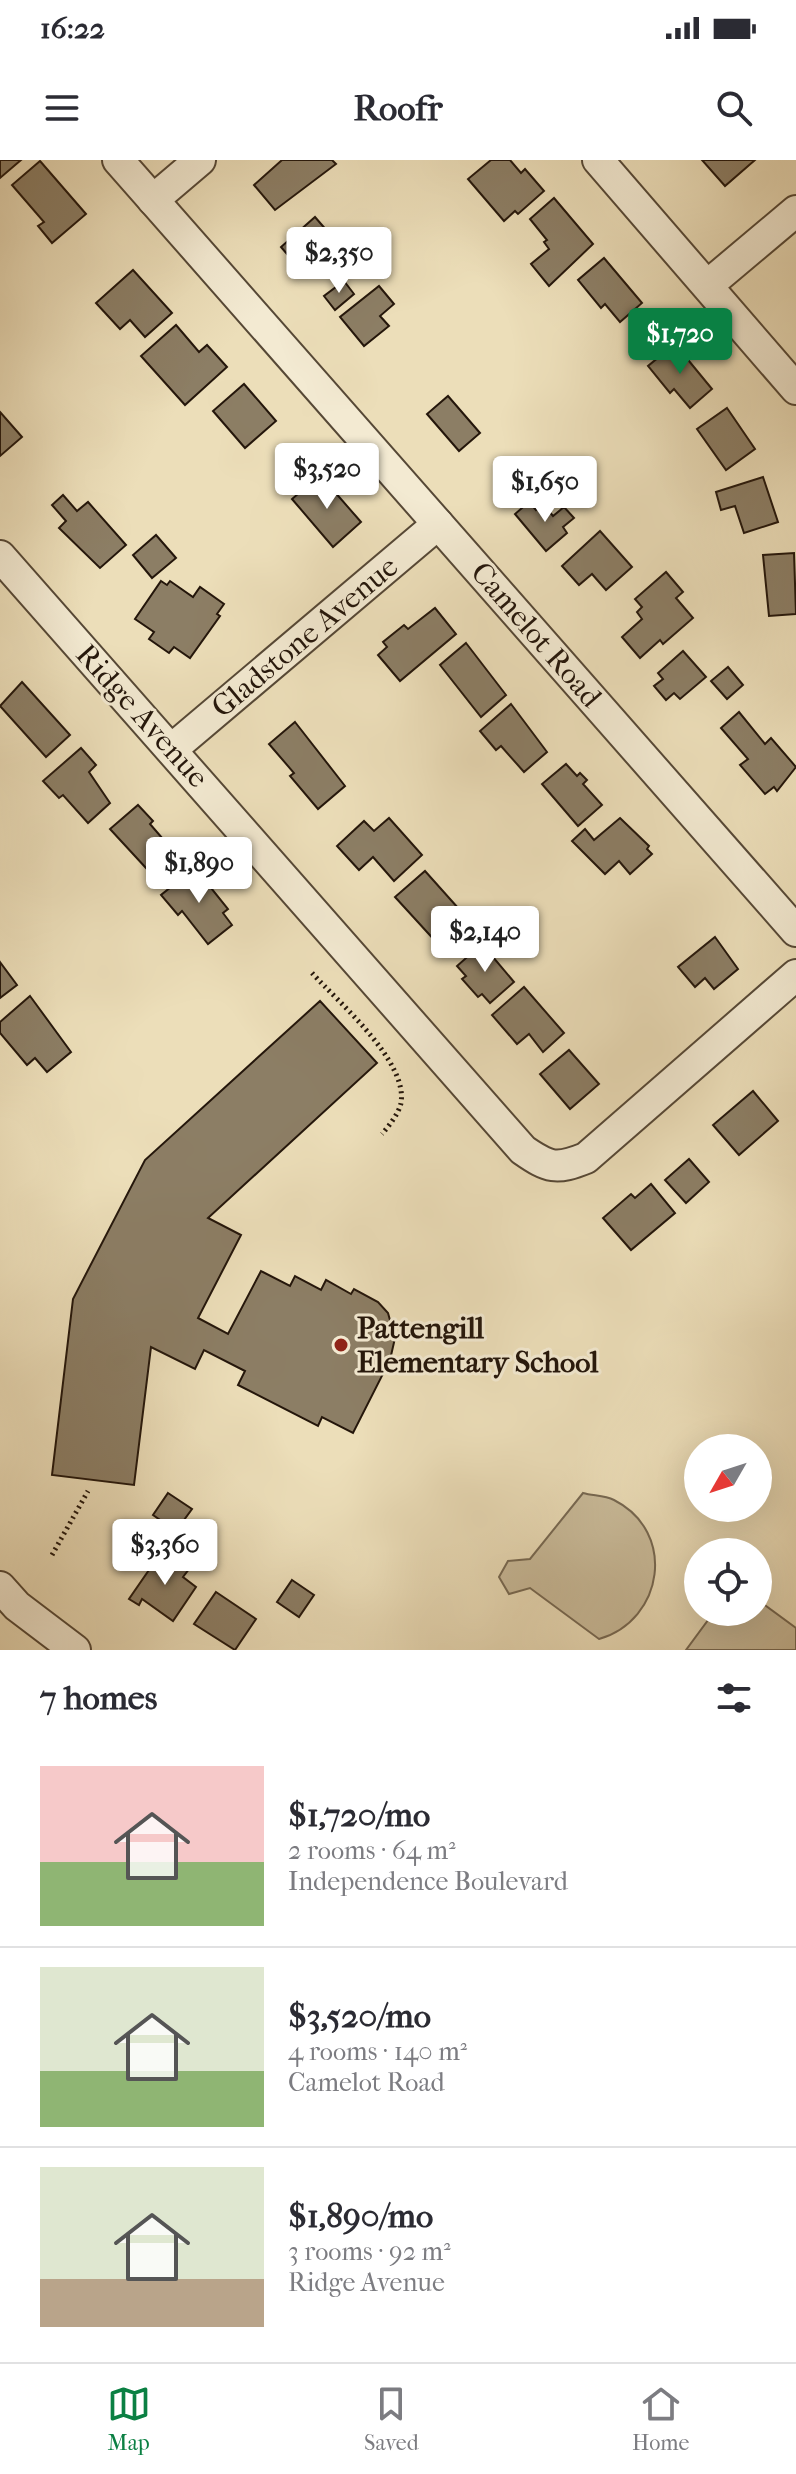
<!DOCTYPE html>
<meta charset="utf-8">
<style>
:root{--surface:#fff;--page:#f7f7f7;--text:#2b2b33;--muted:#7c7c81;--line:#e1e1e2;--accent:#0b8043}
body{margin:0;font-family:"IM FELL French Canon",serif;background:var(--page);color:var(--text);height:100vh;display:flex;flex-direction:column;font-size:30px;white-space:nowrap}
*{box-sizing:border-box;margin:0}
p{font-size:26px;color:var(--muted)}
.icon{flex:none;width:44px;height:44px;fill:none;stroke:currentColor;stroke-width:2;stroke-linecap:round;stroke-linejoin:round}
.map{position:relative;height:1490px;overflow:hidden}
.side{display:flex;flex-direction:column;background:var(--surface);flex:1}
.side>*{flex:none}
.needle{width:52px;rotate:231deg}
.tools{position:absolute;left:684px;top:1274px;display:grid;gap:16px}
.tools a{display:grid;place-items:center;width:88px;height:88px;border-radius:50%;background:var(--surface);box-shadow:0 8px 32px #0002;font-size:40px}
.price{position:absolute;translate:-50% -68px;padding:0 18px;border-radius:8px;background:#fff;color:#222;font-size:26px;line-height:52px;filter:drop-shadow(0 2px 4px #0008)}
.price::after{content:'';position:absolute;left:50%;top:48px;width:24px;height:18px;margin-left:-12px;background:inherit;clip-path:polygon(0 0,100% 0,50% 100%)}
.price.current{background:var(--accent);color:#fff}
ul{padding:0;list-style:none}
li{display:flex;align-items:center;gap:24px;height:200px;padding:0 40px}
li+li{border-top:2px solid var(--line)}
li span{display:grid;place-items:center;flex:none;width:224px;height:160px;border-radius:0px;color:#555}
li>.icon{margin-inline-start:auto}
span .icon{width:96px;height:96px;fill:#fffc;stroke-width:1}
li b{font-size:34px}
h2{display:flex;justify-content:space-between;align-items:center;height:96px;padding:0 40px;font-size:34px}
.status{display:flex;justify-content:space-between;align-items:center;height:56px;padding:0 40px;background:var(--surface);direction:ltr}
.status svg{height:22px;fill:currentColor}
header{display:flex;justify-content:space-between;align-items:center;height:104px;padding:0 40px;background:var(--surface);font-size:36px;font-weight:700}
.tabs{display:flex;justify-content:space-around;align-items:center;height:112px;border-top:2px solid var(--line);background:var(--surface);font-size:22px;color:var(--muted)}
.tabs a{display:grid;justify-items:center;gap:4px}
.tabs .current{color:var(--accent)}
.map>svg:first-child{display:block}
.green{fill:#cabc9b;stroke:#776953;stroke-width:2}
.building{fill:#8c7e65;stroke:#24160b;stroke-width:2}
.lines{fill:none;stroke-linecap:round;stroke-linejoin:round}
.minor-casing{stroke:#564836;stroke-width:34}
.path{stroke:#24160b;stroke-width:5;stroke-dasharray:2 4;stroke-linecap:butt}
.minor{stroke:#f3ead2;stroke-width:30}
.poi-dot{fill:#8f2418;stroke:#f3ead2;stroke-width:3}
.labels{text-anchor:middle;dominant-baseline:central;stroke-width:6;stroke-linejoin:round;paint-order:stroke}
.street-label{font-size:30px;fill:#24160b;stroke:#f3ead2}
.poi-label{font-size:30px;font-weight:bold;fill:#24160b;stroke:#f3ead2;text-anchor:start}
</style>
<div class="status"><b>16:22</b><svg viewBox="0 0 49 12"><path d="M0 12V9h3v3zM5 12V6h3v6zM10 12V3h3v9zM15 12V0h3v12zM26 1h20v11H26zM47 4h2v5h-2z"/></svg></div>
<header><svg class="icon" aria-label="menu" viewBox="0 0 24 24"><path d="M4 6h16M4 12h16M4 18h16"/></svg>Roofr<svg class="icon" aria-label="search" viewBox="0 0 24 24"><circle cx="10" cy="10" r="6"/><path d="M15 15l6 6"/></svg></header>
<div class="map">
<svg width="796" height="1490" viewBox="0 0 796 1490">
<rect width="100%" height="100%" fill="#ecdeb9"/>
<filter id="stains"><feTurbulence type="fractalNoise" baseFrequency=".0025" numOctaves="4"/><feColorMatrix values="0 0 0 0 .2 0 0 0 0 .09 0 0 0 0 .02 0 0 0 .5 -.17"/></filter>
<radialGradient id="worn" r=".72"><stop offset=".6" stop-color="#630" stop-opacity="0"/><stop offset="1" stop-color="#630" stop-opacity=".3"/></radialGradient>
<g class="green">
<path d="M 583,1333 C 593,1336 604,1335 614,1340 C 677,1372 664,1460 599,1479 L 530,1428 L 509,1434 L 499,1417 L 508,1401 L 530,1399 Z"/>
<polygon points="758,1440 796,1468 796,1490 686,1490 714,1452 758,1452"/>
</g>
<g class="building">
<polygon points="0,0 21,0 0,18"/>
<polygon points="282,0 332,0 336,4 275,50 254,25"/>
<polygon points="491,0 510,0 521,13 525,9 544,31 518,54 515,51 504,61 468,19"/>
<polygon points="702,0 755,0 725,26"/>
<polygon points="40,1 86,54 52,83 38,66 44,62 12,25"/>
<polygon points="554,38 593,84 549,126 531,104 549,89 544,82 547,80 530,59"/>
<polygon points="315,57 334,79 322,89 331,99 315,112 306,102 299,108 281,87"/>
<polygon points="604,98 642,143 620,162 605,144 601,148 578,120"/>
<polygon points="133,110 172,153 145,177 130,160 120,169 96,143"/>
<polygon points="344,121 354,134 335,150 324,136"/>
<polygon points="379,126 394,144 380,156 389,166 364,186 340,157"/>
<polygon points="176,165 199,192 207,185 227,207 185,245 141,196"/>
<polygon points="675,184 712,229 690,248 674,229 670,233 648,206"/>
<polygon points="244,224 276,261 245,288 213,251"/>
<polygon points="448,236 480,273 459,291 427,254"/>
<polygon points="727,248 755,289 726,310 697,269"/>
<polygon points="0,252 22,277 0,296"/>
<polygon points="320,315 361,362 333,387 292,339"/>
<polygon points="763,317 778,362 744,373 735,346 721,350 716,332"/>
<polygon points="63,335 77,351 88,342 126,385 100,408 59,368 66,361 52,345"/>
<polygon points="529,342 536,350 543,344 553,356 564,347 574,358 563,367 567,373 546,391 515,354"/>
<polygon points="600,371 632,407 606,430 592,414 579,425 562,406"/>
<polygon points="156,375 176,398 152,418 133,395"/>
<polygon points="794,393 796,454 769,456 763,395"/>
<polygon points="666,412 683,432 676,438 693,458 663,484 660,480 640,498 622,477 642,459 637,452 642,447 635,439"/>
<polygon points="161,421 167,425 170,421 193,437 200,427 224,444 217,454 220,456 190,498 174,487 169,493 149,479 154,472 135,459"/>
<polygon points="435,448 456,474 400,521 378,495 387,487 383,482 404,465 408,469"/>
<polygon points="466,483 506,535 481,557 440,505"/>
<polygon points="683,491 706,517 680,539 674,533 666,540 654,526 663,519 658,513"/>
<polygon points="728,507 743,525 727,539 711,521"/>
<polygon points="22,522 70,575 46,597 0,546"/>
<polygon points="511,544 547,592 524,612 501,586 496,590 480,571"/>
<polygon points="739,552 765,584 771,578 796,607 777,631 774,627 765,634 740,605 748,599 721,568"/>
<polygon points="295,562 345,626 318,649 290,616 294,613 269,584"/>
<polygon points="81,588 96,605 89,612 110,643 88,663 63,635 59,638 43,621"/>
<polygon points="566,604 577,616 580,613 587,620 583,624 602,645 578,666 542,624"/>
<polygon points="138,645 153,661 150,664 181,700 158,721 110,669"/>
<polygon points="389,658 422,695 394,721 373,697 359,710 337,686 364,661 374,671"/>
<polygon points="620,658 649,686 647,689 652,694 630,714 619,701 605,714 572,681 585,669 594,680"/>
<polygon points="195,708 228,749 223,753 232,765 208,784 182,751 178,755 161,735"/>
<polygon points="425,711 467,758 438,784 395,737"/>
<polygon points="715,777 738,809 714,829 705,818 695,827 678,807"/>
<polygon points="482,784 514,822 490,843 482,834 478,837 462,819 466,816 457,806"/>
<polygon points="0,802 17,825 0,838"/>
<polygon points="524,827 564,873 543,892 529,874 517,884 492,855"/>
<polygon points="30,836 71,892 47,912 35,898 27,905 0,873 0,862"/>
<polygon points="320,841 377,903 208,1058 241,1075 198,1158 228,1174 261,1111 290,1126 295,1116 321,1130 326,1120 351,1134 354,1129 378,1142 388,1153 395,1178 390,1200 353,1273 322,1257 318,1266 238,1225 245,1211 204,1190 195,1209 151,1187 134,1325 52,1315 73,1139 145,1000"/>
<polygon points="569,890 599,924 570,949 540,914"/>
<polygon points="753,931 778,961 739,995 713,965"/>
<polygon points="689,999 709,1022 686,1043 665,1020"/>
<polygon points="651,1024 675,1053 631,1090 603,1058 631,1034 635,1038"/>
<polygon points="168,1333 192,1349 176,1371 153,1355"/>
<polygon points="160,1394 189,1409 183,1417 196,1427 173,1461 142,1439 139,1445 129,1439"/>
<polygon points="292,1420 314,1435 299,1457 277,1442"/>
<polygon points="216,1432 256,1459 235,1490 194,1464"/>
</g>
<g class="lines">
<g class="minor-casing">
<g id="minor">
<polyline points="118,0 796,771"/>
<polyline points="598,0 796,229"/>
<polyline points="153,40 200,0"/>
<polyline points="708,125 796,51"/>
<path d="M 0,396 L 523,990 C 549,1008 556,1010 586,998 L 796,815"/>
<polyline points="172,589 438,364"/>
<polyline points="0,1427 17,1446 75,1490"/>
</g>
</g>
<g class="path">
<path d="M 312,813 C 338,842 408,901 401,943 C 399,953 389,966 382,974"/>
<polyline points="52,1395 88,1331"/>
</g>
<use href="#minor" class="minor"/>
</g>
<circle class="poi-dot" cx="341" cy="1185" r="8"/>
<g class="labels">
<g class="street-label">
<text transform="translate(536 475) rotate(49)">Camelot Road</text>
<text transform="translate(305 477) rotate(-40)">Gladstone Avenue</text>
<text transform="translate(142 556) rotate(48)">Ridge Avenue</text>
</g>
<g class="poi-label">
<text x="357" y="1168">Pattengill<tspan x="357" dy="34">Elementary School</tspan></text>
</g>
</g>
<rect width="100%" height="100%" filter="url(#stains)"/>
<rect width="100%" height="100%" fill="url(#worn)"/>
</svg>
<div class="tools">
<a><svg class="needle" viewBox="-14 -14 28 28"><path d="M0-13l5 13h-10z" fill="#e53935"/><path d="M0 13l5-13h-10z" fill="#7c7c81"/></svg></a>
<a><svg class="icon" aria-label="locate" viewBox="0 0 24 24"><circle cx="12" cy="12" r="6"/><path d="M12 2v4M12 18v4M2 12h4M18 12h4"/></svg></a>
</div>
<b class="price" style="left:339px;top:135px">$2,350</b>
<b class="price current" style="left:680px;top:216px">$1,720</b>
<b class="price" style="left:327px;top:351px">$3,520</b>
<b class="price" style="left:545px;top:364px">$1,650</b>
<b class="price" style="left:199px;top:745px">$1,890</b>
<b class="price" style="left:485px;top:814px">$2,140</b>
<b class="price" style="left:165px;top:1427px">$3,360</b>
</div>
<section class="side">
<h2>7 homes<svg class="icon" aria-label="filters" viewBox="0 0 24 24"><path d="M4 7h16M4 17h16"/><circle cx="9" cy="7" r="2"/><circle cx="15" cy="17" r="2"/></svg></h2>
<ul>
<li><span style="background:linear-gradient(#f6c9c9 60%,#8fb573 0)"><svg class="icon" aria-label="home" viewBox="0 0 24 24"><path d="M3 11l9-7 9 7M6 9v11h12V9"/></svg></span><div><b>$1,720/mo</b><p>2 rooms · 64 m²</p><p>Independence Boulevard</p></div></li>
<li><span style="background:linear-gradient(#dfe7d0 65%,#8fb573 0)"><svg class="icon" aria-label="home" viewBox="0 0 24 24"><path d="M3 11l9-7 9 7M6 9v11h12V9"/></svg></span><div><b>$3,520/mo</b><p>4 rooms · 140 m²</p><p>Camelot Road</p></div></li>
<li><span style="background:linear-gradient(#dfe7d0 70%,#b9a48a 0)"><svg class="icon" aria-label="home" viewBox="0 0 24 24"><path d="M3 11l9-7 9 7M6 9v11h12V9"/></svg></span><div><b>$1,890/mo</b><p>3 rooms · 92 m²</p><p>Ridge Avenue</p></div></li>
</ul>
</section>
<nav class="tabs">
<a class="current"><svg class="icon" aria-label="map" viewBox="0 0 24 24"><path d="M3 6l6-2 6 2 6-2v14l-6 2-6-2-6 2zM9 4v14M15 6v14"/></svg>Map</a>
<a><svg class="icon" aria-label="saved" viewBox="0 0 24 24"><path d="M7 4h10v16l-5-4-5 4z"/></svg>Saved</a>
<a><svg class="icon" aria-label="home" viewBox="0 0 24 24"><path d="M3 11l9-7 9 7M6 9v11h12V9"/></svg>Home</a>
</nav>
